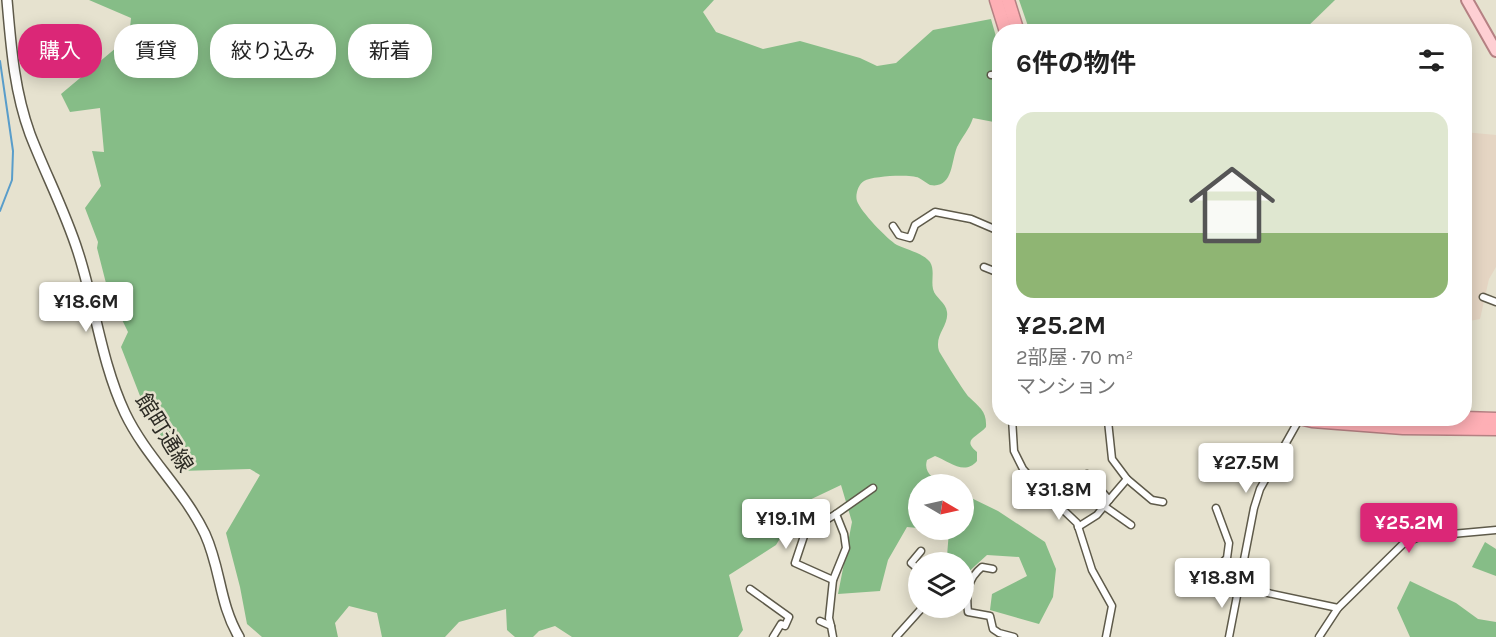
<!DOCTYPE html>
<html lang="ja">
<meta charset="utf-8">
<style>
:root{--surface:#fff;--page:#f2f2f2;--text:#222;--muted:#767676;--line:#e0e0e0;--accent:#db2777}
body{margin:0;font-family:Karla,"Noto Sans JP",sans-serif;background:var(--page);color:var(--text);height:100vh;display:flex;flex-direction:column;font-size:22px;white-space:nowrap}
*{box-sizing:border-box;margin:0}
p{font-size:20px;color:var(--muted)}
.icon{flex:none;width:33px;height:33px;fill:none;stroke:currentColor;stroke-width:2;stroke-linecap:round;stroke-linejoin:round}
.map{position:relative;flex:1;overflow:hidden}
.sheet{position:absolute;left:992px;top:24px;width:480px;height:402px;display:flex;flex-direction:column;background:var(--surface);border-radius:24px;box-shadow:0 3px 15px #0003}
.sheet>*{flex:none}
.guide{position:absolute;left:18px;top:24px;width:570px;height:54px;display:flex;gap:12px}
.needle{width:39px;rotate:99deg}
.buttons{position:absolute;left:908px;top:474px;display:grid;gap:12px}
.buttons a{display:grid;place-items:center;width:66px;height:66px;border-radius:50%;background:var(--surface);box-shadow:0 3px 15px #0003;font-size:30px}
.price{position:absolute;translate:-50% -51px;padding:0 14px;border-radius:6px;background:#fff;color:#222;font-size:20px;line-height:39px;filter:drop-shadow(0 2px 3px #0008)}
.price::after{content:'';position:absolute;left:50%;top:36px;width:18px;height:14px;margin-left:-9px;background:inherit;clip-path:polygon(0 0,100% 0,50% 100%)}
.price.active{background:var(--accent);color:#fff}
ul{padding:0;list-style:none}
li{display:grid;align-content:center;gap:12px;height:318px;padding:0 24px}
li+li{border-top:2px solid var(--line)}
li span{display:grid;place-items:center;height:186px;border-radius:18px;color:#555}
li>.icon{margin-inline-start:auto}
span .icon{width:108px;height:108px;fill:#fffc;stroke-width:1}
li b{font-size:26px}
h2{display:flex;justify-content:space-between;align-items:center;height:72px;padding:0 24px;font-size:26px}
.pill{padding:0 21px;border-radius:24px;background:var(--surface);box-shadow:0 3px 15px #0003;font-size:21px;line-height:54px}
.pill.active{background:var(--accent);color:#fff}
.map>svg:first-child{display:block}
.education{fill:#e5d5c3}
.forest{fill:#86bd87}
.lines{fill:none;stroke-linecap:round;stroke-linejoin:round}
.stream{stroke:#599dca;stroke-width:2}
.street-casing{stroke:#5e5a4a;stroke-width:9}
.secondary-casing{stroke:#5e5a4a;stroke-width:12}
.primary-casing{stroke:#b58183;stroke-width:14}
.highway-casing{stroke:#b58183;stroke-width:15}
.street{stroke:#fff;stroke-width:6}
.secondary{stroke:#fff;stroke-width:9}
.primary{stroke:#fecfd3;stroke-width:10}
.highway{stroke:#feafb5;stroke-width:12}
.labels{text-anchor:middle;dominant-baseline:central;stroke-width:5;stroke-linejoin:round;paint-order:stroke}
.street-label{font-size:22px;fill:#2d2c25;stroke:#e6e2cf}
</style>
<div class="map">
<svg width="1496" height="637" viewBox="0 0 1496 637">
<rect width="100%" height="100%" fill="#e6e2cf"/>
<polygon class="education" points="1464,132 1496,135 1496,267 1489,279 1480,319 1464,322"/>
<g class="forest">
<path d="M 89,0 L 714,0 L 703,12 L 716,32 L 763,49 L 800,41 L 860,58 L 877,66 L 896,63 L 933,30 L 991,19 L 999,47 L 999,123 L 973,118 C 969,130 962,137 957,147 C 951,162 953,189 930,185 C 926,183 923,180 919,178 C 910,174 873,176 864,181 C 858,184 855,196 857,201 C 861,212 887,239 897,245 C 907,250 923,253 930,262 C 935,270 931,280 933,289 C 935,298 946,302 947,312 C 949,326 934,335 939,351 C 941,355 966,395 969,397 C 979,407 987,411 986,427 C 978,437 961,439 977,452 L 977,461 C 964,476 949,461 935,456 L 927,460 C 923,473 934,479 944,484 L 918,484 L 918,528 L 907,527 L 888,560 L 880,591 L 838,594 L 852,522 L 841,485 L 801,504 L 776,545 L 729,575 L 743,630 L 738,637 L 572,637 L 555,626 L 539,631 L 533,637 L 515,637 L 507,630 L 506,609 L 459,622 L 445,637 L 382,637 L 377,613 L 349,606 L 335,623 L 338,637 L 262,637 L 247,624 L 240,587 L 226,533 L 260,475 L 250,469 L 180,471 L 142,401 L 121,347 L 128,332 L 108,291 L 97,248 L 98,242 L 85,208 L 101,186 L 92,151 L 104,152 L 100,108 L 70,112 L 61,94 L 129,37 L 131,18 Z"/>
<polygon points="1019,0 1335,0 1303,31 1030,32"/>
<polygon points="963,494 998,511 1045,542 1056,569 1053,597 1039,624 990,610 992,594 1027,576 1019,557 987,555 965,575 963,572 963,562 953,562 947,556 949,531 935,530 963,530"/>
<polygon points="1485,542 1496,549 1496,576 1472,567"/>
<polygon points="1410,581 1456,603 1478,619 1496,622 1496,637 1410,637 1397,608"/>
</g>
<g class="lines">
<polyline class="stream" points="0,61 13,151 12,180 0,211"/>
<g class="street-casing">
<g id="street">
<polyline points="991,75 999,74"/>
<polyline points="893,226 899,235 910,238 915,225 935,212 971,219 999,231"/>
<polyline points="984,267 999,273"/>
<polyline points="998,295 999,294"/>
<polyline points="1483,297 1496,302"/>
<polyline points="1012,418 1014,451 1023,469 1037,485 1077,523 1092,570 1112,606 1106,637"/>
<polyline points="1105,418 1108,421 1112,459 1127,479 1152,500 1163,502"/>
<polyline points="1087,474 1109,500 1127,479"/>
<polyline points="1104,506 1131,525"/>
<polyline points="1216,508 1229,543 1227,558 1220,565 1216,582 1338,608"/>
<polyline points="1078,527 1097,515 1109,500"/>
<polyline points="918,569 911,563 921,551"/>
<path d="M 993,569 L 982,567 C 967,579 966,594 968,612 L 990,616 L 993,629 L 999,633 L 1014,637"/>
<polyline points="833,580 795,563 805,533 836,514"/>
<polyline points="750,589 789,617 785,626 781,624 773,637"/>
<polyline points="820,621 831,626 833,637"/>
<polyline points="831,626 829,618 833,580 846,548 844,534 836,514 873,488"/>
<polyline points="896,637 922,608"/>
<polyline points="1229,637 1254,508 1260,489 1300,418"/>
<polyline points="1319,637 1338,608 1404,543 1419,537 1496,530"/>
</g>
</g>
<g class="secondary-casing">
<path id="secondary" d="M 7,0 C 11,46 14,90 30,134 C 45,173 65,211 78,252 C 95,304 101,362 125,413 C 146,457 184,490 205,534 C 221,569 219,603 239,637"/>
</g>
<g class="primary-casing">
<polyline id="primary" points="1467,0 1496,51"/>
</g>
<g class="highway-casing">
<g id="highway">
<polyline points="996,0 1006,32"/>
<polyline points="1008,0 1018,32"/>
<polyline points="1299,418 1312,421 1403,428 1496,429"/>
<polyline points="1464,418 1496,419"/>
</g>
</g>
<use href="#street" class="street"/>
<use href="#secondary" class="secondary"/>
<use href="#primary" class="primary"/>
<use href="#highway" class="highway"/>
</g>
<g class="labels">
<g class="street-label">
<text transform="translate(164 433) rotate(58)">館町通線</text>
</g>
</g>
</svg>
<div class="buttons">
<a><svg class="needle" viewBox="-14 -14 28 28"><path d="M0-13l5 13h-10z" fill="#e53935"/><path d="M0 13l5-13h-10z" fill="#767676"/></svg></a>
<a><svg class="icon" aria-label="layers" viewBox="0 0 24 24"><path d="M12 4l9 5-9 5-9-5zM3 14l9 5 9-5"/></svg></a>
</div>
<b class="price" style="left:86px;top:333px">¥18.6M</b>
<b class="price" style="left:1246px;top:494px">¥27.5M</b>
<b class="price" style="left:1059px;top:521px">¥31.8M</b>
<b class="price" style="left:786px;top:550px">¥19.1M</b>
<b class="price active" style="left:1409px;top:554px">¥25.2M</b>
<b class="price" style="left:1222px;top:609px">¥18.8M</b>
<div class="guide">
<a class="pill active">購入</a>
<a class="pill">賃貸</a>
<a class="pill">絞り込み</a>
<a class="pill">新着</a>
</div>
<section class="sheet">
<h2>6件の物件<svg class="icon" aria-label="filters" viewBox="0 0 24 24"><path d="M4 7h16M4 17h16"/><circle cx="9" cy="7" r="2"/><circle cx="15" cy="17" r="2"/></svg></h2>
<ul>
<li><span style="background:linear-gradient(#dfe7d0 65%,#8fb573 0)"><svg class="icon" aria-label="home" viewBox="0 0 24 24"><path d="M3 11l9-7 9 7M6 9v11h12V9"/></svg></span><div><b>¥25.2M</b><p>2部屋 · 70 m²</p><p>マンション</p></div></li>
</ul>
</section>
</div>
